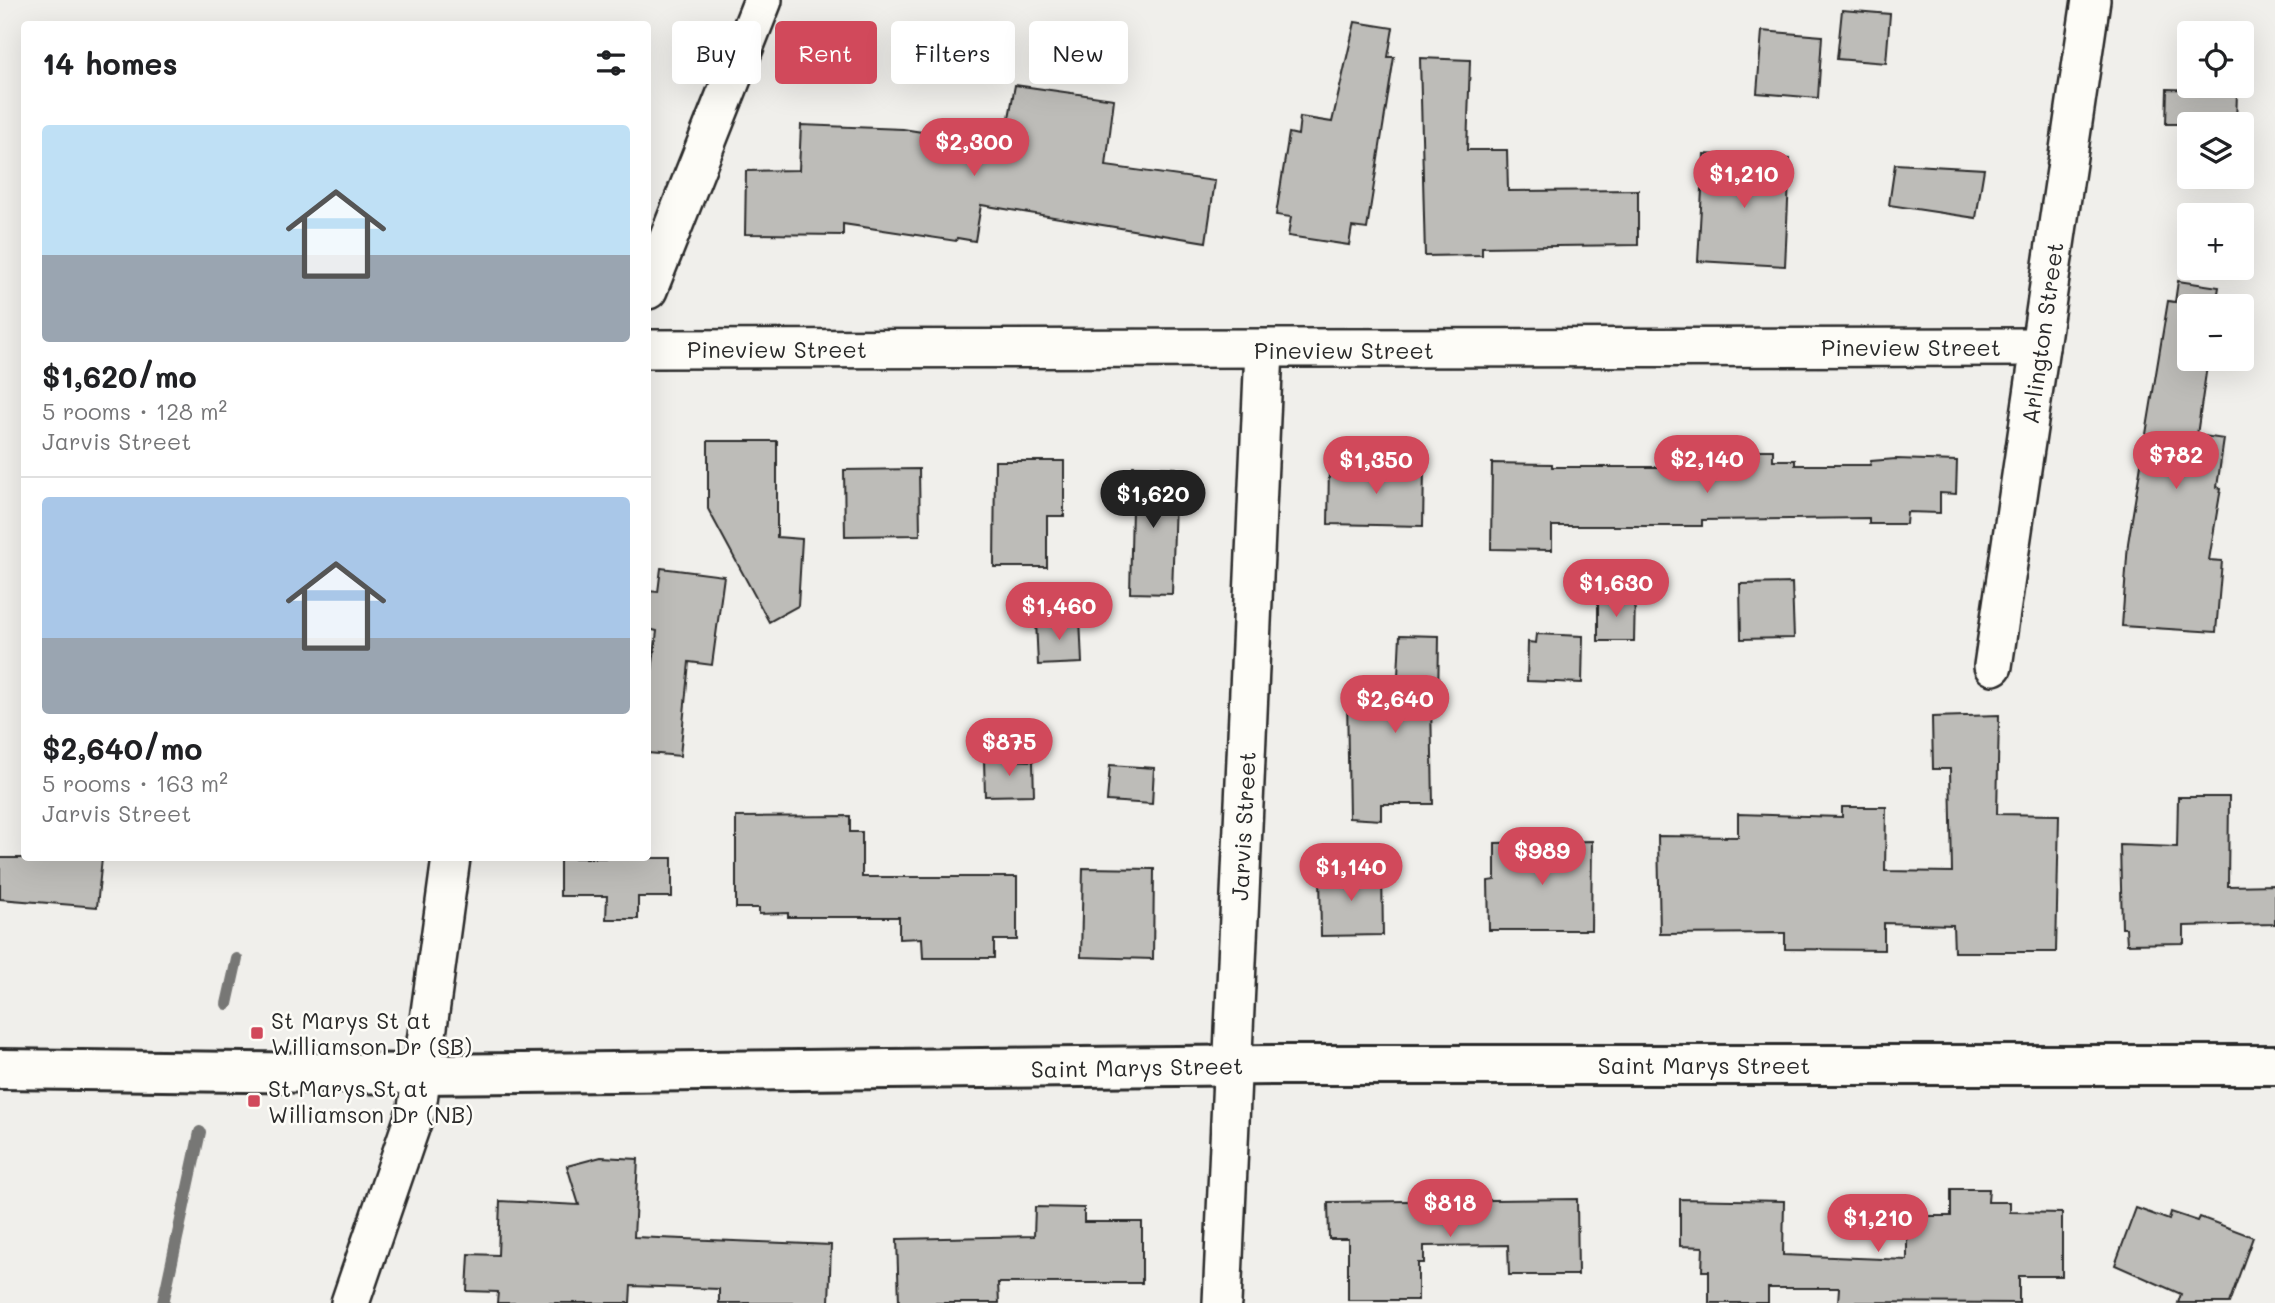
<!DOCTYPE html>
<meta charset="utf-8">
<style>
:root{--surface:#fff;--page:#f6f6f6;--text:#202124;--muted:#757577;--line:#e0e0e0;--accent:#d1495b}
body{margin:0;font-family:Mali,sans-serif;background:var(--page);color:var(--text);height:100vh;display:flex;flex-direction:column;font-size:26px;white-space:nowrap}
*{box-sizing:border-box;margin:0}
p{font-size:23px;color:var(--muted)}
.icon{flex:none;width:38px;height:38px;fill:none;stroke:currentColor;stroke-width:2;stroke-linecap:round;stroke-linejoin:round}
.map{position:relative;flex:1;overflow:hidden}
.panel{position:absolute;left:21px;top:21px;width:630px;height:840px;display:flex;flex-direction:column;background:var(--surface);border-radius:7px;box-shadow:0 7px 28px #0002}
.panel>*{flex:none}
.top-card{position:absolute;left:672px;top:21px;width:665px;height:63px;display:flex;gap:14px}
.tools{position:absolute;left:2177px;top:21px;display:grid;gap:14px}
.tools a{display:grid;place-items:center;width:77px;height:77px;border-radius:7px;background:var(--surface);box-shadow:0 7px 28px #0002;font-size:35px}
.price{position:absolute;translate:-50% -60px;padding:0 16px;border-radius:24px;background:var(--accent);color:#fff;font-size:23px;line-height:46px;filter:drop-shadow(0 2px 4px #0008)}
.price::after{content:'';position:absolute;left:50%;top:42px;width:21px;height:16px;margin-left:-10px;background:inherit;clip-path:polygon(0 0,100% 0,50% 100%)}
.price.current{background:#222;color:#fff}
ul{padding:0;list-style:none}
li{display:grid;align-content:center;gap:14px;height:371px;padding:0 21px}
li+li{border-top:2px solid var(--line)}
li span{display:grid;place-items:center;height:217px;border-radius:7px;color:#555}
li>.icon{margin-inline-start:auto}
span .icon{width:126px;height:126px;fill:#fffc;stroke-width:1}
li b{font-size:30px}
h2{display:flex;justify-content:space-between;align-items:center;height:84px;padding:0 21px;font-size:30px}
.pill{padding:0 24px;border-radius:7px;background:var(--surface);box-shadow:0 7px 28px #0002;font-size:24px;line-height:63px}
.pill.current{background:var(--accent);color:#fff}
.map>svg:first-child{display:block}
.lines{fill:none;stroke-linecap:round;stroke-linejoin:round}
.stream{stroke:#777775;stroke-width:12}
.building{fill:#bdbcb8;stroke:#2b2b2b;stroke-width:2}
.street-casing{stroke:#2b2b2b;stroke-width:42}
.secondary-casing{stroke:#2b2b2b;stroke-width:44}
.street{stroke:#fdfcf7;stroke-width:37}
.secondary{stroke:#fdfcf7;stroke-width:38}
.poi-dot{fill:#d1495b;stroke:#fdfcf7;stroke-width:2.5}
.labels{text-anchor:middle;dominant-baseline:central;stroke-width:5;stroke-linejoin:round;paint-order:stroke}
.street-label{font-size:23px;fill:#2b2b2b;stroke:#fdfcf7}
.poi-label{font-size:23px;fill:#2b2b2b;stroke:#fdfcf7;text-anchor:start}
</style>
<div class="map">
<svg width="2275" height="1303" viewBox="0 0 2275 1303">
<rect width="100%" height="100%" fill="#f0efeb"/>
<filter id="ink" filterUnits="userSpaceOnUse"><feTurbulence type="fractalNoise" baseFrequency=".0143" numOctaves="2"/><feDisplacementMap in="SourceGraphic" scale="14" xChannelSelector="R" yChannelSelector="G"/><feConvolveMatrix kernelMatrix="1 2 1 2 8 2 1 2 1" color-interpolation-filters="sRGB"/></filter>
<g filter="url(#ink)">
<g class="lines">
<g class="stream">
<polyline points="227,1004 237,959"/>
<polyline points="163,1303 200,1132"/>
</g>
</g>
<g class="building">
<polygon points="1842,10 1890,14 1886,63 1837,59"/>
<polygon points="1355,22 1393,28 1388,57 1394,57 1367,229 1352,227 1349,245 1288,236 1291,217 1276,215 1289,133 1298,135 1300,117 1332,122"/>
<polygon points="1762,31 1822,36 1818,98 1757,93"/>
<polygon points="1420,58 1470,60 1467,150 1507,150 1508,191 1638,190 1638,245 1482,247 1482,255 1425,256"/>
<polygon points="1015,85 1114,99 1106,166 1215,181 1206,242 981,205 975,241 957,238 956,241 843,224 843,235 745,234 746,171 799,170 801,125 903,129 1004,145"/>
<polygon points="2167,89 2237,91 2236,124 2166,124"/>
<polygon points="1704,154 1790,159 1785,266 1698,261"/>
<polygon points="1895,164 1984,169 1976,218 1889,205"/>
<polygon points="2178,281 2219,287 2216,306 2189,306 2189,359 2208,359 2197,435 2224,439 2217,487 2221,488 2209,560 2222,561 2216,632 2122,626 2128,543 2168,301 2175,302"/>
<polygon points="708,441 777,441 777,537 802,539 798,606 769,622 708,509"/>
<polygon points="1734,450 1773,450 1773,460 1795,460 1795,465 1870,465 1871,461 1896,459 1957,461 1956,494 1940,493 1940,513 1907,512 1906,524 1869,524 1869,518 1702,520 1702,526 1552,526 1552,550 1491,549 1492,463 1552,464 1552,467 1734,467"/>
<polygon points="995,461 1064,461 1064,516 1047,516 1047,567 994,567"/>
<polygon points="1133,466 1176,468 1172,594 1130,593"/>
<polygon points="1329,467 1424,469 1423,526 1328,524"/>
<polygon points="919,469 920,535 845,536 844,470"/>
<polygon points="661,568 724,576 712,665 689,662 680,756 648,753 648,703 657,631 648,629 648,591 658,592"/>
<polygon points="1792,583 1794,638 1741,639 1740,584"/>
<polygon points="1598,597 1635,597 1634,641 1598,641"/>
<polygon points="1080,618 1082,663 1038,665 1036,620"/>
<polygon points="1537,634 1583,636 1582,683 1527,681 1528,642 1536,643"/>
<polygon points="1400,635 1439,636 1438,703 1431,702 1433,804 1381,804 1381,820 1349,818 1347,696 1397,696"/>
<polygon points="1999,715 1997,814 2059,815 2056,952 1954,952 1953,925 1884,923 1884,950 1785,949 1785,933 1660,934 1658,836 1738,837 1738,814 1842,817 1842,807 1886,807 1885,871 1952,872 1950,769 1933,769 1932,717"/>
<polygon points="984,759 1033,761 1034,795 985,796"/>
<polygon points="1110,765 1154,768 1152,804 1107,801"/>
<polygon points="2178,797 2229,797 2228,886 2275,885 2275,924 2184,926 2184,943 2127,944 2126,928 2122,928 2120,845 2177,847"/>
<polygon points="850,816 850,832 862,832 862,877 1017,877 1017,940 994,940 994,958 923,958 922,938 899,939 899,917 788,917 788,913 759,914 759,908 736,908 736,817"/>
<polygon points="1592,841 1591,930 1489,930 1488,881 1495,880 1495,843"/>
<polygon points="0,858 102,858 97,907 0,899"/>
<polygon points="560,858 672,858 672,897 638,897 638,919 606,919 607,896 560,896"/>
<polygon points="1083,868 1154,869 1153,959 1081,957"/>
<polygon points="1320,871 1382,871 1383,935 1321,936"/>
<polygon points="601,1157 638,1159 634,1237 831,1245 829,1303 719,1303 719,1289 631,1286 630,1303 497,1303 498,1292 467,1291 469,1254 498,1255 500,1201 579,1205 567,1166"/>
<polygon points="1951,1189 1989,1189 1988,1202 2010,1202 2010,1212 2062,1213 2062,1276 2019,1276 2019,1303 1838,1302 1839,1288 1768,1288 1768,1303 1709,1303 1709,1271 1702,1271 1703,1247 1680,1246 1680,1199 1784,1201 1783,1255 1907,1260 1907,1216 1951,1216"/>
<polygon points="1577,1199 1578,1275 1509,1275 1508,1245 1424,1246 1424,1263 1418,1263 1418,1300 1348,1300 1348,1239 1329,1239 1328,1202"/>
<polygon points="1035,1207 1084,1208 1084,1222 1142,1222 1142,1283 998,1283 999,1303 899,1303 897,1239 1034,1236"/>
<polygon points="2136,1208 2169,1220 2171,1212 2198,1221 2200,1217 2253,1237 2229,1303 2178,1303 2181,1294 2115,1265"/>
</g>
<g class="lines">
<g class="street-casing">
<g id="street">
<polyline points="648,290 763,0"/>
<polyline points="648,349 2040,347"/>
<polyline points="1993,666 2091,0"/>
<polyline points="350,1303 417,1108 451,858"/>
<polyline points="1222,1303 1264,350"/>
</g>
</g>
<g class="secondary-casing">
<polyline id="secondary" points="0,1069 421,1074 1273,1065 2275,1065"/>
</g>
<use href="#street" class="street"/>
<use href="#secondary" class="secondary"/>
</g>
</g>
<g class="poi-dot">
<rect x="250" y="1026" width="14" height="14" rx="3.5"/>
<rect x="247" y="1094" width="14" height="14" rx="3.5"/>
</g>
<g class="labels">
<g class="street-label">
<text transform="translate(2042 333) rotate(-82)">Arlington Street</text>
<text x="1911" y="347">Pineview Street</text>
<text x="777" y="349">Pineview Street</text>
<text x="1344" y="350">Pineview Street</text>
<text transform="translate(1243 826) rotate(-87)">Jarvis Street</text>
<text x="1704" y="1065">Saint Marys Street</text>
<text transform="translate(1137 1067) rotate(-1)">Saint Marys Street</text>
</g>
<g class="poi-label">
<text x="271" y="1020">St Marys St at<tspan x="271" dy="26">Williamson Dr (SB)</tspan></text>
<text x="268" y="1088">St Marys St at<tspan x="268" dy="26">Williamson Dr (NB)</tspan></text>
</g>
</g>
</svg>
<div class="tools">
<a><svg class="icon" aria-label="locate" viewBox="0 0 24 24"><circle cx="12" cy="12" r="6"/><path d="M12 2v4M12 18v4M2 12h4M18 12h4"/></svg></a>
<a><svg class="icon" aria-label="layers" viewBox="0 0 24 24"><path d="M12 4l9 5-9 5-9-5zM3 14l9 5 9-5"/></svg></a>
<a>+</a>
<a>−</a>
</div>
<b class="price" style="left:974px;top:178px">$2,300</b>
<b class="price" style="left:1744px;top:210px">$1,210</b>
<b class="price" style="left:2176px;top:491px">$782</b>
<b class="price" style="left:1707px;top:495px">$2,140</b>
<b class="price" style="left:1376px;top:496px">$1,350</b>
<b class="price current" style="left:1153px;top:530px">$1,620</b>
<b class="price" style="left:1616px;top:619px">$1,630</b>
<b class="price" style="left:1059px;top:642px">$1,460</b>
<b class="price" style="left:1395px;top:735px">$2,640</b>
<b class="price" style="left:1009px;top:778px">$875</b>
<b class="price" style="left:1542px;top:887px">$989</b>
<b class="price" style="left:1351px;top:903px">$1,140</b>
<b class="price" style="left:1450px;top:1239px">$818</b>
<b class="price" style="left:1878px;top:1254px">$1,210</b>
<div class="top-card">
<a class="pill">Buy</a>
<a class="pill current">Rent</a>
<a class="pill">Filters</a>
<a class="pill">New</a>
</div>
<section class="panel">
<h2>14 homes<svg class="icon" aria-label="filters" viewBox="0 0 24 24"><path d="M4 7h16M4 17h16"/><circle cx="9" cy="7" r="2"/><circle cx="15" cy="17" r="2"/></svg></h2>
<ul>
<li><span style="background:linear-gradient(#bfe0f5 60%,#9aa5b1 0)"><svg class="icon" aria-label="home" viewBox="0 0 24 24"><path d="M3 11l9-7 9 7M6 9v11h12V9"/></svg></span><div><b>$1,620/mo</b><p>5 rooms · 128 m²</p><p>Jarvis Street</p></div></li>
<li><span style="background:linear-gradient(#a9c7e8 65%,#9aa5b1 0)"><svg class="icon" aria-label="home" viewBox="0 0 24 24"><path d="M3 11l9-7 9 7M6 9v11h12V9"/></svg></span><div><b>$2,640/mo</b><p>5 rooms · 163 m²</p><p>Jarvis Street</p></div></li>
</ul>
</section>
</div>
